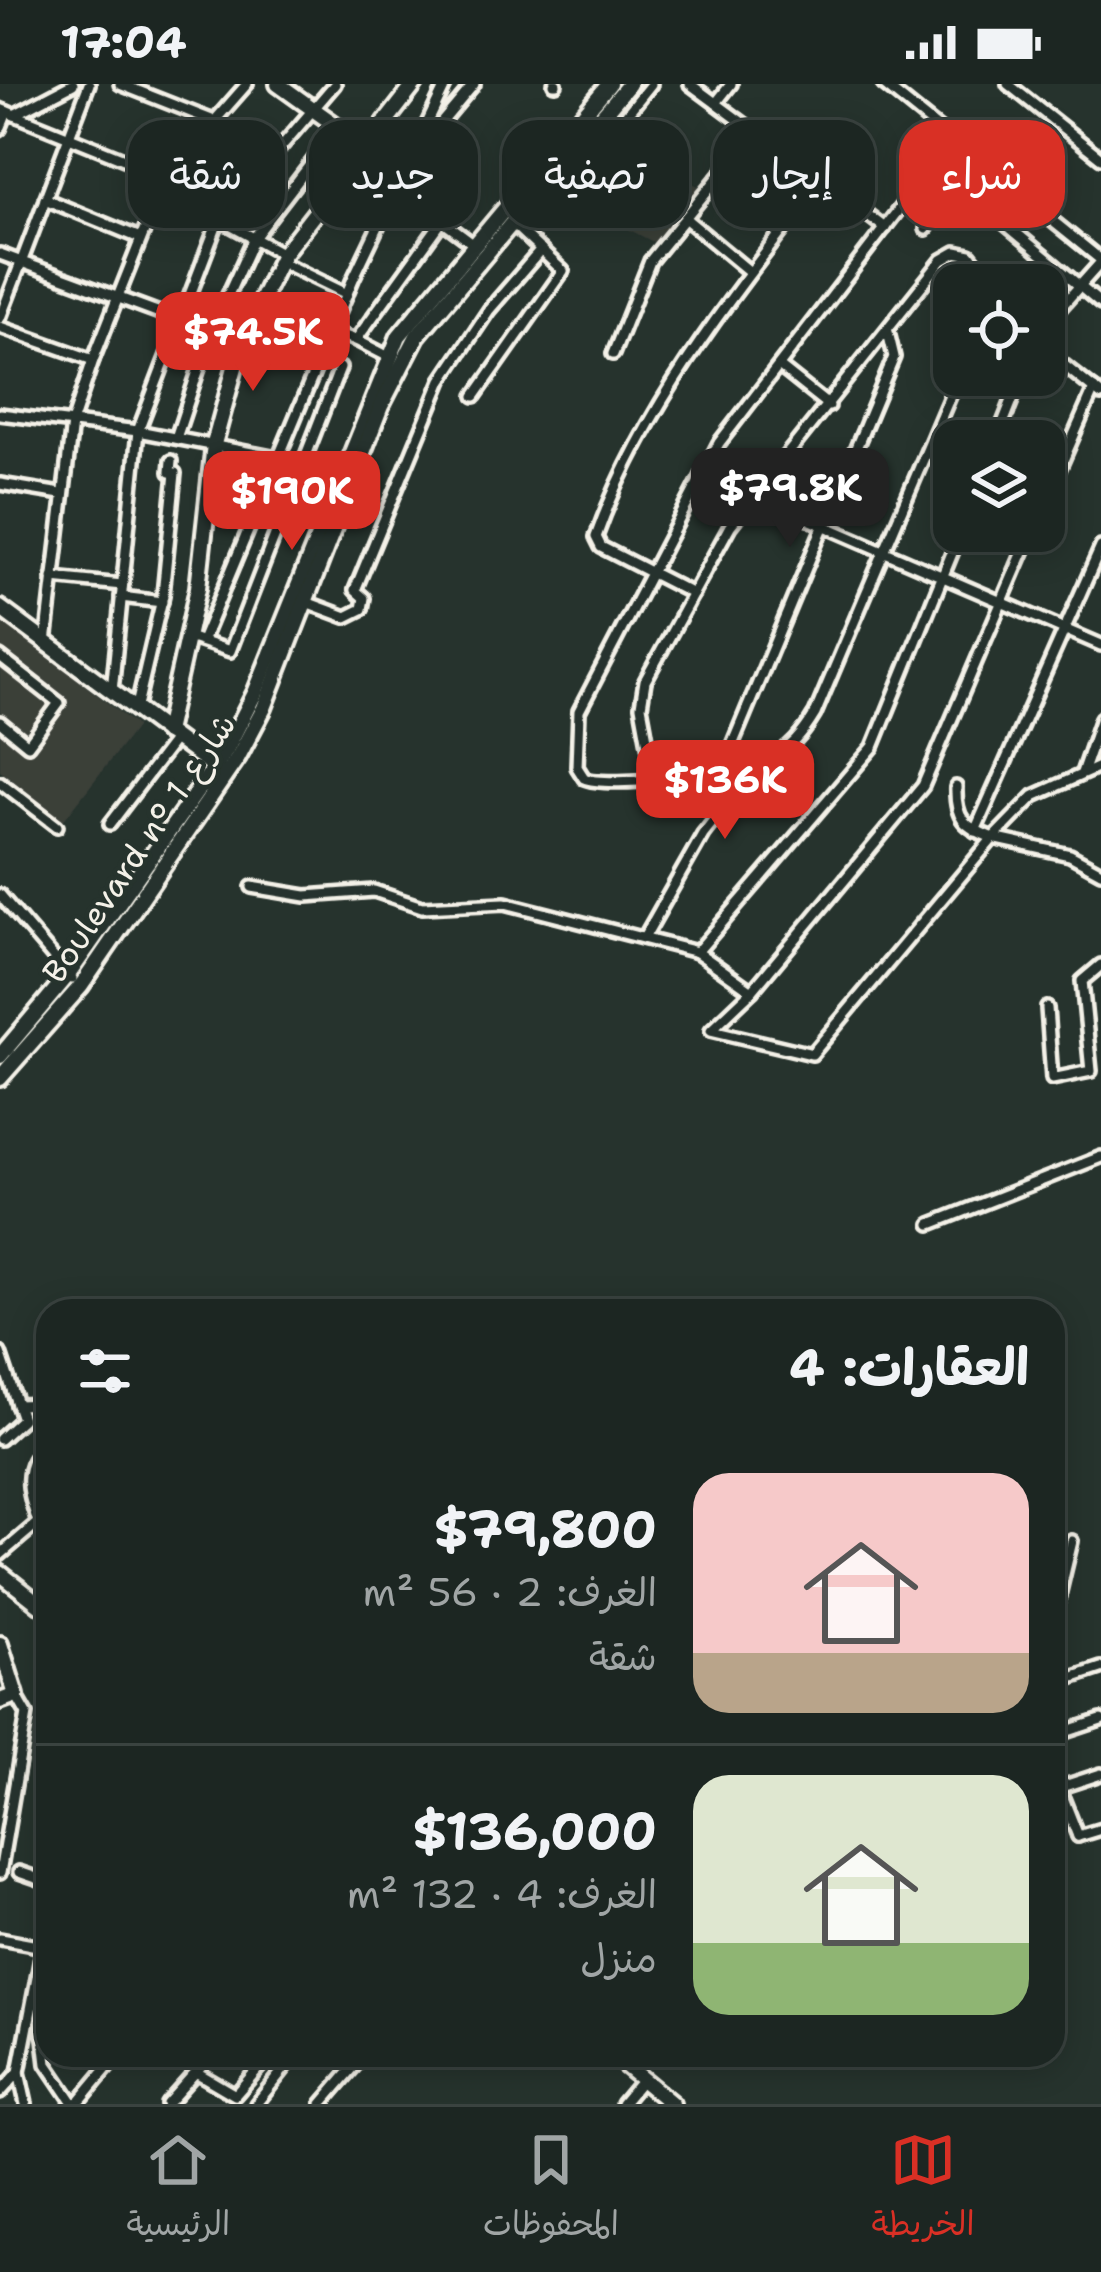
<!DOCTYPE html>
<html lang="ar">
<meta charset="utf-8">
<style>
:root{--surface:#1c2622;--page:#252e2a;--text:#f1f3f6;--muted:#a0a5a5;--line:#3a4340;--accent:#d93025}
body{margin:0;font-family:"Shantell Sans","Playpen Sans Arabic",sans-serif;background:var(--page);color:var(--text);direction:rtl;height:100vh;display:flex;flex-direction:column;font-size:45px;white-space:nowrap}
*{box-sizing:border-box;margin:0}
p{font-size:39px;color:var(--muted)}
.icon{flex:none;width:66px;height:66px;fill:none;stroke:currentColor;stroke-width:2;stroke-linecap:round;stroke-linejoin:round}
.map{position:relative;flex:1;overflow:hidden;direction:ltr}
.side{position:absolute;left:36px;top:1215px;width:1029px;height:768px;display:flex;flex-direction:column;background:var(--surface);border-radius:36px;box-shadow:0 6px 30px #0003,0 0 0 3px var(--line);direction:rtl}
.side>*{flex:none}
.top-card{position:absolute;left:36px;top:36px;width:1029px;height:108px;direction:rtl;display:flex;gap:24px}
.fabs{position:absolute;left:933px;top:180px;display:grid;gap:24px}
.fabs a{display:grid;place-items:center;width:132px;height:132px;border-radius:24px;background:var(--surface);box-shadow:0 6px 30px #0003,0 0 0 3px var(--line);font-size:60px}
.price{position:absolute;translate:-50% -102px;padding:0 27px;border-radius:24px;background:var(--accent);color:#fff;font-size:39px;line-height:78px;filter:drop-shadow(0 3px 6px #0008)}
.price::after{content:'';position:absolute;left:50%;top:72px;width:36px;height:27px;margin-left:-18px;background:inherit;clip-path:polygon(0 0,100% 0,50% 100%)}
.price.on{background:#222;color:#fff}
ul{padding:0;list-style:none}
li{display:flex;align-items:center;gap:36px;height:300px;padding:0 36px}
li+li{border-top:3px solid var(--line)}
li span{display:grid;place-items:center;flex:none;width:336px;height:240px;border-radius:36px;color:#555}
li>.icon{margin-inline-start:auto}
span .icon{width:144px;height:144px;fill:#fffc;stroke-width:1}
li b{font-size:51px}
h2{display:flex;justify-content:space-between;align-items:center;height:144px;padding:0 36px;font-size:51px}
.pill{padding:0 42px;border-radius:36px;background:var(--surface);box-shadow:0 6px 30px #0003,0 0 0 3px var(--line);font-size:42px;line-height:108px}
.pill.on{background:var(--accent);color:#fff}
.status{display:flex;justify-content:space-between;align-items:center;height:84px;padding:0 60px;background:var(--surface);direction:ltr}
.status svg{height:33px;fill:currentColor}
.tab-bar{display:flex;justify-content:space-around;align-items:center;height:168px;border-top:3px solid var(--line);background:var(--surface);font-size:33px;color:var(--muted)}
.tab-bar a{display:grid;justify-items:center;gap:6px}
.tab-bar .on{color:var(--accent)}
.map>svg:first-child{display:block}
.built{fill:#3a3f39}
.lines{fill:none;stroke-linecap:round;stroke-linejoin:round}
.street-casing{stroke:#f4f1e8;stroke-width:18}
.secondary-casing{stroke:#f4f1e8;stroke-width:22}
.street{stroke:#26332d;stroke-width:9}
.secondary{stroke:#26332d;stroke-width:14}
.labels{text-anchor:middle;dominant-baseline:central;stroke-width:9;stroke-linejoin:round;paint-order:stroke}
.street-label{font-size:33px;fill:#f4f1e8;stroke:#26332d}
</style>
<div class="status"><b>17:04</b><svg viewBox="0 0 49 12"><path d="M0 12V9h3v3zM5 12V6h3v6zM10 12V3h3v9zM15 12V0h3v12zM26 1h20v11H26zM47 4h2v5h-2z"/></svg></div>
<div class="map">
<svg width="1101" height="2020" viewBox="0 0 1101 2020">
<rect width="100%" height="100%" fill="#26332d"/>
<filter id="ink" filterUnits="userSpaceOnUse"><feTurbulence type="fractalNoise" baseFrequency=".00833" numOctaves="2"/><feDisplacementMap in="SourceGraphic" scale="24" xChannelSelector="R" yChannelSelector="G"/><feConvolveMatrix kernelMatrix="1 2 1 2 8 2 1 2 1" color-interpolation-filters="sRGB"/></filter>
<g filter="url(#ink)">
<g class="built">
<polygon points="648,83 702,103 657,160 597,129 620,90 630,94"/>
<polygon points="0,534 137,642 63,737 0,686"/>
</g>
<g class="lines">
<g class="street-casing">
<g id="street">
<polyline points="120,0 214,37"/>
<polyline points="554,0 556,0"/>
<polyline points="883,0 1101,176"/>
<polyline points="1008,0 1101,74"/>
<polyline points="716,19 731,0"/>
<polyline points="0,25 166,92 219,135 283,170"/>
<polyline points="14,31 73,0"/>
<polyline points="0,45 7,28"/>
<polyline points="755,48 822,96"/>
<path d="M 953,55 L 719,359 L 579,627 L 577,683 L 584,694 C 607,705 744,689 769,676 C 790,666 803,650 815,630 L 959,291"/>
<polyline points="416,69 474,0"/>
<polyline points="621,94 625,84 601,62 651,0"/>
<polyline points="45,115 140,154"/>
<polyline points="577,134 614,74"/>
<polyline points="686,135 750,188"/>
<polyline points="442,137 473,160"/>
<polyline points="926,145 959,101 1101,220"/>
<polyline points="0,170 211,248"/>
<polyline points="279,177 347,210"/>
<polyline points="0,234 89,0"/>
<polyline points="1044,242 1101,178"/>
<polyline points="0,243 93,276"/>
<polyline points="330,247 356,256 442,137 397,103"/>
<polyline points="356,256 389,273"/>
<polyline points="1044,265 1101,311"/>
<polyline points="613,270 650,177 755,48 690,0"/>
<polyline points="780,283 829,322"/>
<polyline points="475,312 563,187 511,138"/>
<polyline points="0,330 138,347 303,379"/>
<polyline points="176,354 211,248 254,154 338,44"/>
<polyline points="996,357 1022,291"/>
<polyline points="0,400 61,410"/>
<polyline points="758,413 1101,561"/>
<polyline points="1044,420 1094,305"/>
<polyline points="53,494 122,501"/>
<path d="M 693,510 L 601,463 L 596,453 C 643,321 737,205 822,96 L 885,144"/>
<polyline points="121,513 162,518"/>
<polyline points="306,518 346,533 362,525 364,514 355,506 442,296 489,226 541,166"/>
<polyline points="188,553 230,567 340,284"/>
<polyline points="202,557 353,195 446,0"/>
<polyline points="46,559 72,339 93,276 166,92 247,0"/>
<polyline points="0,573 59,619 28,661 0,638"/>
<polyline points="112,607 138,347 219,135 335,0"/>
<polyline points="136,626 163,511 175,389 170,388 171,377"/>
<polyline points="722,685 894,273 888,248"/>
<polyline points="1082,689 1101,634"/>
<polyline points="654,693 641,622 645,597 730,442 942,176 956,168 970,171 993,201"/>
<polyline points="0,698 57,742"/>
<path d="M 956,703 C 955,735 964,743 993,754 L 1034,712 L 1101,682"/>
<polyline points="110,740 175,655"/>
<polyline points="975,747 1101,463"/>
<polyline points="252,803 306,812 374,807 422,823 505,819 697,868 752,907 711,946 812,970 993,754 1070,771 1101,788"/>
<polyline points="0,811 72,895"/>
<polyline points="644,854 703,750 714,736 753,714 769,693 763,680"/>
<polyline points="697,868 873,663 961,447"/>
<polyline points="752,907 923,702 1032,447"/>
<polyline points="1047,924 1052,995 1091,987 1082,897 1101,881"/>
<polyline points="931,1140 1101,1073"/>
<polyline points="0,1269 22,1335 0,1355"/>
<polyline points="17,1321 48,1320"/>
<path d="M 38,1438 C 28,1407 20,1383 48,1359"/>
<polyline points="0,1471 48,1430"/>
<polyline points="1053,1537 1072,1457"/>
<polyline points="1053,1600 1101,1584"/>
<polyline points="1053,1652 1101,1636"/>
<polyline points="1059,1704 1078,1752"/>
<polyline points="1055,1705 1101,1690"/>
<polyline points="1078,1752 1101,1745"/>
<polyline points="19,1788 48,1798"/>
<polyline points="0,1789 27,1630 16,1611"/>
<polyline points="0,1855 43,1863"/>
<polyline points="38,1903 47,1980 74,2020"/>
<polyline points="196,1988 235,2011 270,1971"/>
<polyline points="0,2009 19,1988"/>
<polyline points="26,2020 19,1988 48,1837"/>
<polyline points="77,2020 118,1971"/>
<polyline points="167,2020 211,1971"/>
<polyline points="256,2020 295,1971"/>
<polyline points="322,2020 364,1971"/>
<polyline points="622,2020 642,1996"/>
</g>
</g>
<g class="secondary-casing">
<g id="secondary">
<polyline points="278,0 366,63"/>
<polyline points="0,524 218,686"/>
<polyline points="166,648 198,504 214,360 243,254 283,170 415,0"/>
<polyline points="0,972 68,891 226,666 255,609 399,252 609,0"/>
<polyline points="0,994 81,902 238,673 264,624 381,322 417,252 629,0"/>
<polyline points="0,1489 48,1527"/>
<polyline points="0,1560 16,1611 0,1617"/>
<polyline points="613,1971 672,2020"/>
</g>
</g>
<use href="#street" class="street"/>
<use href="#secondary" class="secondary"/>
</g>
</g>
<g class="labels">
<g class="street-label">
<text transform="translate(139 764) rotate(-56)">Boulevard n° شارع 1</text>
</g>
</g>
</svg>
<div class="fabs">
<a><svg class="icon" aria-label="locate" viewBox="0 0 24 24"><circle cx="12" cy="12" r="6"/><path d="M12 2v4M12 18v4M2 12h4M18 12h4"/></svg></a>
<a><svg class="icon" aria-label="layers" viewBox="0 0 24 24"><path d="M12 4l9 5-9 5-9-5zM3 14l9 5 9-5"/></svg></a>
</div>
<b class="price" style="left:253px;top:310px">$74.5K</b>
<b class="price on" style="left:790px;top:466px">$79.8K</b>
<b class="price" style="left:292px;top:469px">$190K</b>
<b class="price" style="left:725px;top:758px">$136K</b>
<div class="top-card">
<a class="pill on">شراء</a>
<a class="pill">إيجار</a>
<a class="pill">تصفية</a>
<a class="pill">جديد</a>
<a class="pill">شقة</a>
</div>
<section class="side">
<h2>العقارات: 4<svg class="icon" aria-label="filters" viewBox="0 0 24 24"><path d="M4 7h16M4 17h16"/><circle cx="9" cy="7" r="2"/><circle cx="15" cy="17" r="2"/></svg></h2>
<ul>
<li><span style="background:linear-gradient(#f6c9c9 75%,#b9a48a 0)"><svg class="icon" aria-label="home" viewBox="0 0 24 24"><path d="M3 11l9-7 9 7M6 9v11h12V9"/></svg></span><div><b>$79,800</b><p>الغرف: 2 · 56 m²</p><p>شقة</p></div></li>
<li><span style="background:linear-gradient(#dfe7d0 70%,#8fb573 0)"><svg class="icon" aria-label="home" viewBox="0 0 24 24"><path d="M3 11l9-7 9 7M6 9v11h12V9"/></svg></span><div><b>$136,000</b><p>الغرف: 4 · 132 m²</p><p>منزل</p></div></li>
</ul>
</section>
</div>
<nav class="tab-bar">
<a class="on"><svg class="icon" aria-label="map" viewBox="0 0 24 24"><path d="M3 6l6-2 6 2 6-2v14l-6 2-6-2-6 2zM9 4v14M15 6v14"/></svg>الخريطة</a>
<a><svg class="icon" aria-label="saved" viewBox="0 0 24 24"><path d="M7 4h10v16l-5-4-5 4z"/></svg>المحفوظات</a>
<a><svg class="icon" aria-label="home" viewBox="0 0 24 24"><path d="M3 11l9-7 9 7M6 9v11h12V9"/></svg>الرئيسية</a>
</nav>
